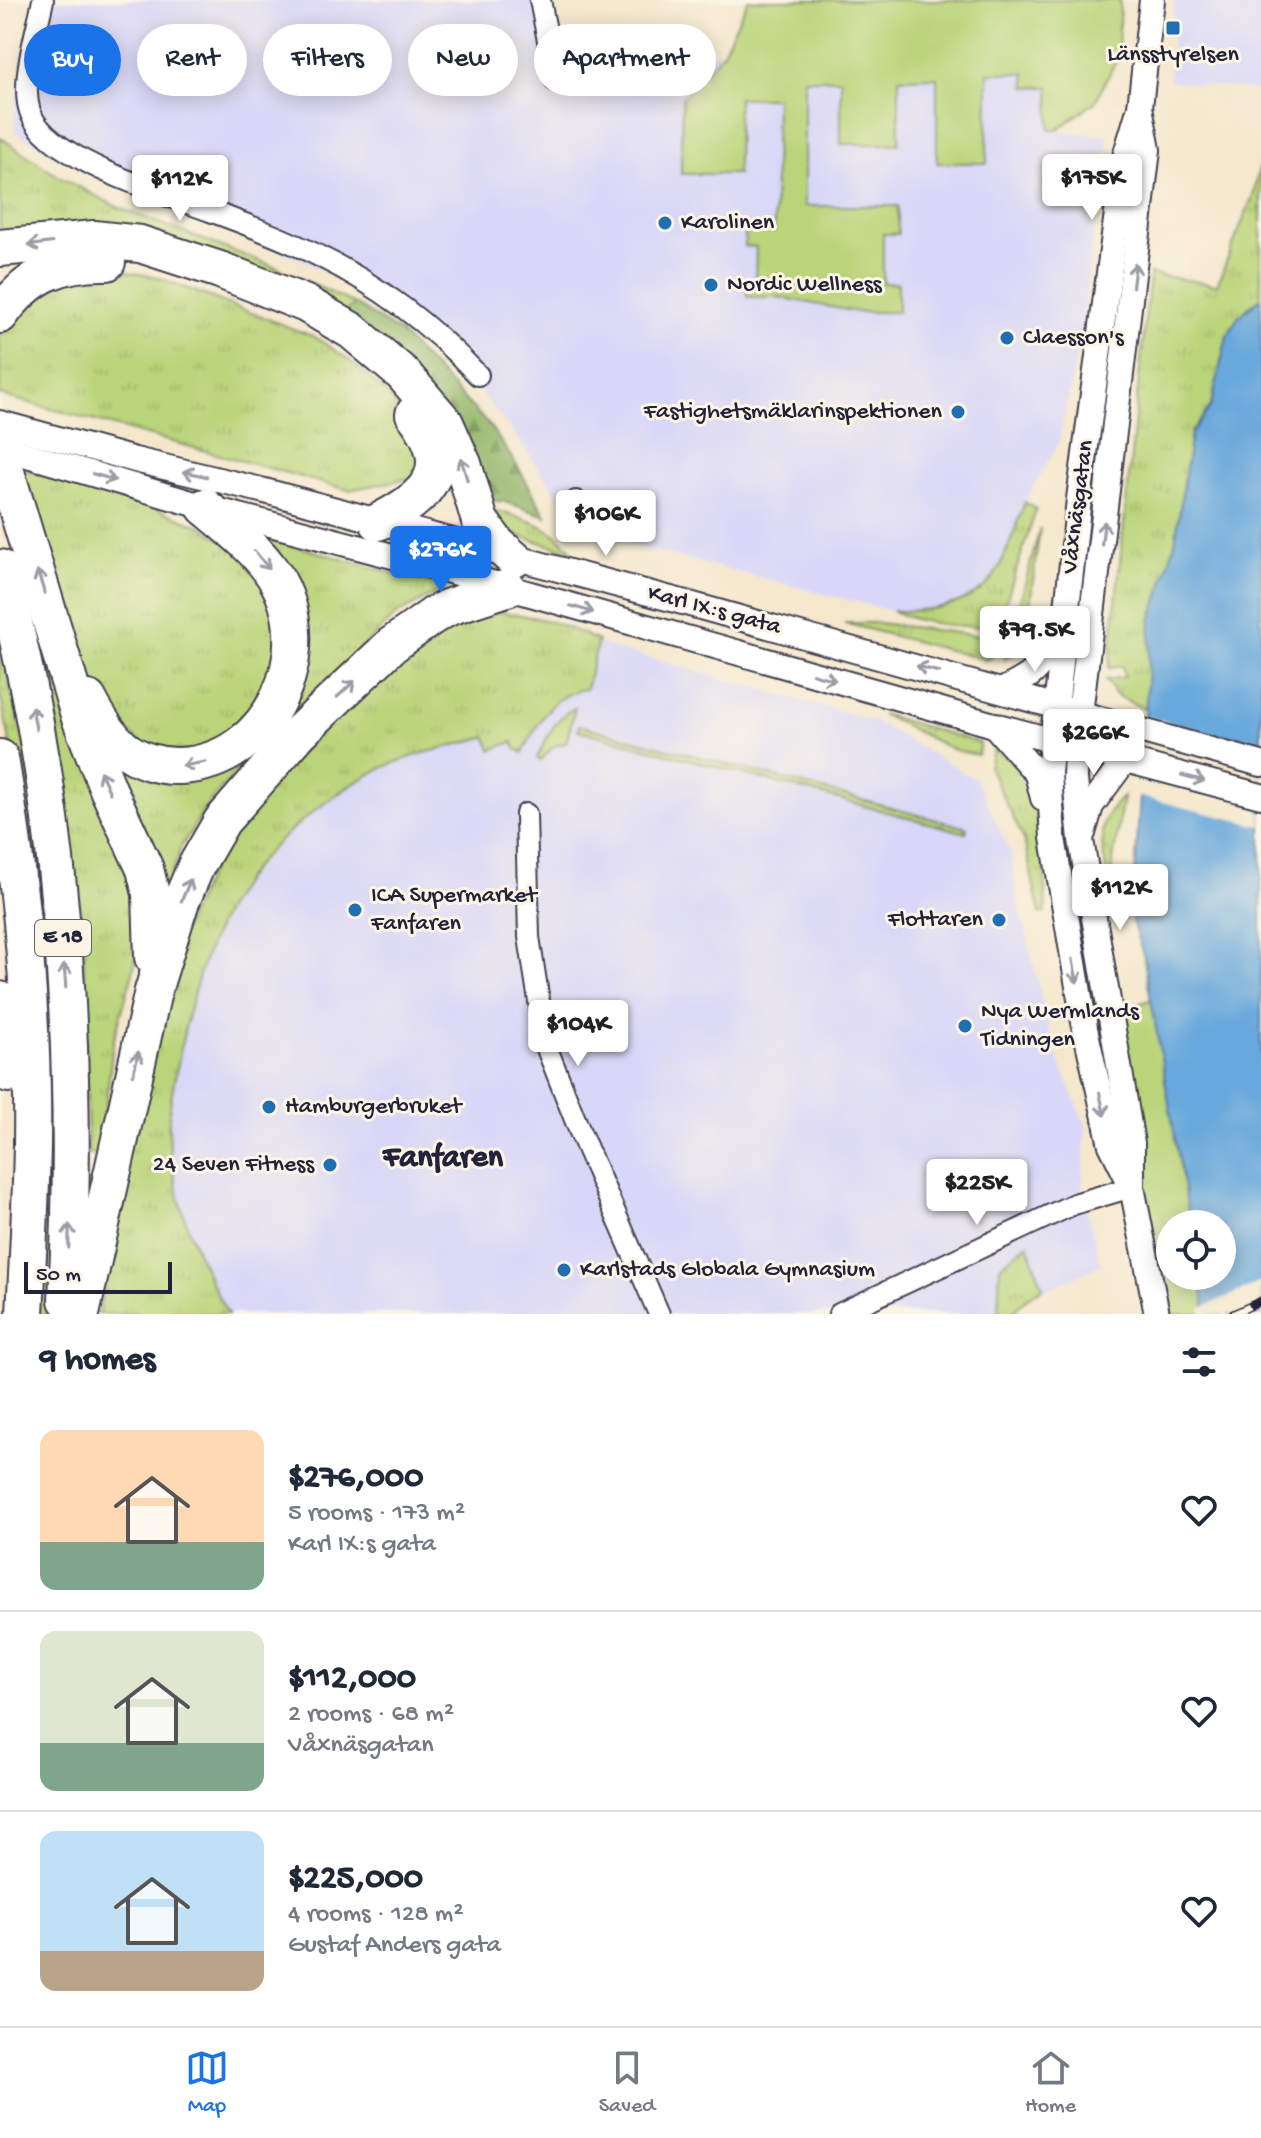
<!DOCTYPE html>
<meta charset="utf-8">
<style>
:root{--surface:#fff;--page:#f2f2f3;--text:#1f2937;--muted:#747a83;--line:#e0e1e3;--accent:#1a73e8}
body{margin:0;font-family:"Gochi Hand",sans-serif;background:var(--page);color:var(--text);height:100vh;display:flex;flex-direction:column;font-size:30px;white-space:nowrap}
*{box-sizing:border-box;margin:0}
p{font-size:26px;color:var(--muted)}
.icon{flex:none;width:44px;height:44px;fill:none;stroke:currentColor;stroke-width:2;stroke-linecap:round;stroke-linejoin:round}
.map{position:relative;height:1314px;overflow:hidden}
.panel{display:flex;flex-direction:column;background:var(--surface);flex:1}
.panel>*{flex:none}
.guide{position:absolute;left:24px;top:24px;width:800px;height:72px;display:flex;gap:16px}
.controls{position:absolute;left:1156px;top:1210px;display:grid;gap:16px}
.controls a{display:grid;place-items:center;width:80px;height:80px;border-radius:50%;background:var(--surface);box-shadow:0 4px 20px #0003;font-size:40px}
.scale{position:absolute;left:24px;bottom:20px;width:148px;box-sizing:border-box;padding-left:8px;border:4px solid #22223b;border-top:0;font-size:22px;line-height:28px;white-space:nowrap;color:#22223b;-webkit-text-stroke:6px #fcf5e5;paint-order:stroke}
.price{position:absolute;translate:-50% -68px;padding:0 18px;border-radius:8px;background:#fff;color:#222;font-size:26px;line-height:52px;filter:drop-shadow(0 2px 4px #0008)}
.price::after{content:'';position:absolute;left:50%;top:48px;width:24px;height:18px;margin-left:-12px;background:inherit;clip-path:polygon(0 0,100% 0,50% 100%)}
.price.selected{background:var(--accent);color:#fff}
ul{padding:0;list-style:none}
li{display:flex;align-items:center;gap:24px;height:200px;padding:0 40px}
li+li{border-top:2px solid var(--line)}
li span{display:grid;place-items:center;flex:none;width:224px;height:160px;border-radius:16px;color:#555}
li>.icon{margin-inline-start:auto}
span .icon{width:96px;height:96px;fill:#fffc;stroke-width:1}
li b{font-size:34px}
h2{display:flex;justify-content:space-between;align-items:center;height:96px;padding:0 40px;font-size:34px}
.pill{padding:0 28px;border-radius:36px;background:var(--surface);box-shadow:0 4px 20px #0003;font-size:28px;line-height:72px}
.pill.selected{background:var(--accent);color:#fff}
.tab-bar{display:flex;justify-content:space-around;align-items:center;height:112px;border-top:2px solid var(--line);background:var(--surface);font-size:22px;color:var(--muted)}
.tab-bar a{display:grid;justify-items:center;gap:4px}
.tab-bar .selected{color:var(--accent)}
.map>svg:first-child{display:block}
.built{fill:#d8d7f8}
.grass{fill:url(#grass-tufts);stroke:#6e7b5a;stroke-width:2}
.forest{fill:url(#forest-firs);stroke:#5a6c52;stroke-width:2}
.park{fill:#bad479;stroke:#6e7b5a;stroke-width:2}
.water{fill:#69a8dc;stroke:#46658c;stroke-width:2}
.pier{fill:#f4e7cc}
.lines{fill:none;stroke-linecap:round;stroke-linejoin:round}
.minor-casing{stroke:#424051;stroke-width:24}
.tertiary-casing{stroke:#424051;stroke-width:28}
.motorway-casing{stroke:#424051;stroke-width:40}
.minor{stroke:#fff;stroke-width:20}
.tertiary{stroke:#fff;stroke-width:24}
.motorway{stroke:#fff;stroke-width:36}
.rail-casing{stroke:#22223b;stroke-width:9}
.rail{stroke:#fcf5e5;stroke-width:6;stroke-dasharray:18;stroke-linecap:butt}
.oneway{stroke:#9c9ca7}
.poi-dot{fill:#1f6fb2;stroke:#fcf5e5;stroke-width:3}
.labels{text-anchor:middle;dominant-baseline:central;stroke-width:6;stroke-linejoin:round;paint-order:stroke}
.shield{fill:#fcf5e5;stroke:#63616e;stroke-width:2}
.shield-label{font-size:22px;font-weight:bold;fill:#22223b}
.poi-label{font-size:24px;fill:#22223b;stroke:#fcf5e5;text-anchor:start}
.street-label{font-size:24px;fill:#22223b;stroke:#fcf5e5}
.district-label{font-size:32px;font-weight:bold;fill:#22223b;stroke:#fcf5e5}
</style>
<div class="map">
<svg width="1261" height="1314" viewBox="0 0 1261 1314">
<defs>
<pattern id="grass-tufts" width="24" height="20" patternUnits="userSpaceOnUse" patternTransform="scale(2)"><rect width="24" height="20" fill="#bad479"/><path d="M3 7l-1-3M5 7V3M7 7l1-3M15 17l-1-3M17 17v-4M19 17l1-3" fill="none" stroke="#a0b66a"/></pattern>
<pattern id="forest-firs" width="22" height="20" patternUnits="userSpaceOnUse" patternTransform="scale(2)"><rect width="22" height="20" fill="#93b669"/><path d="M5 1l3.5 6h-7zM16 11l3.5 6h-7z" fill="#789458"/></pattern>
</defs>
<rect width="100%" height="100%" fill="#fcf5e5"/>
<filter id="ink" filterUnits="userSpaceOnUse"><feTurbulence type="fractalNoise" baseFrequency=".0125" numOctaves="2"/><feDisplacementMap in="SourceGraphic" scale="16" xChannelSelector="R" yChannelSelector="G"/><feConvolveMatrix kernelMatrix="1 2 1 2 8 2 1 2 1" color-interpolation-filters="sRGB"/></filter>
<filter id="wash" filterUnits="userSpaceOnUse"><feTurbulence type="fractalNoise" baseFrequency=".006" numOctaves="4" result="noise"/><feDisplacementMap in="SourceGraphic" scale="32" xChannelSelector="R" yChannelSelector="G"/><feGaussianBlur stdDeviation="1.8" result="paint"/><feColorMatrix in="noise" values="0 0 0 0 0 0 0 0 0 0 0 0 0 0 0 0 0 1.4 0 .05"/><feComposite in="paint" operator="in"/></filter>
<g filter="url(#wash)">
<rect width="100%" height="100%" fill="#f4e7cc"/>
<g class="built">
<polygon points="34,0 540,0 556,81 723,52 682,98 776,98 774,232 756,246 755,285 747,296 777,297 858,312 898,311 898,284 883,283 883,234 898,206 804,206 804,79 841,79 899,144 899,78 937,77 938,163 987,162 987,73 1026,73 1049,87 1050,130 1109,136 1092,244 1084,317 1059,442 1025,502 996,574 972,596 941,607 916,612 892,611 584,533 517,437 465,373 387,304 303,260 91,176 15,132 17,96"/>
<polygon points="1174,0 1261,0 1261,91 1169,81"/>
<polygon points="582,639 874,721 976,779 1011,854 1016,891 1053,1047 1086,1126 1082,1192 1101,1265 1028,1297 1011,1314 228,1314 207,1277 187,1230 174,1174 169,1129 175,1079 196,978 236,892 291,830 330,799 373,773 427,752"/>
</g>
<g class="grass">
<polygon points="0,137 59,177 117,207 278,268 355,304 342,314 309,296 0,233"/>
<polygon points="1261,159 1261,298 1249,306 1227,336 1211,406 1191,433 1175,543 1151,621 1146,710 1116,695 1106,680 1125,677 1122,666 1109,668 1150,274 1217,285 1254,193"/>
<polygon points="87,271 123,271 157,277 315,337 349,360 386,393 407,418 422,446 417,482 410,478 349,490 0,395 0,337 6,324 27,295"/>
<polygon points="18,467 137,501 203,527 258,566 282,631 261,710 205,750 152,753 102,707"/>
<path d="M 1025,502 L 1036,510 L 1000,619 L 993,626 C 962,628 921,624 892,611 C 927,612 978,606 997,571 C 1009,550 1016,525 1025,502 Z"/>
<path d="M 497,511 C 530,521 550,524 573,552 L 510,533 L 486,512 Z"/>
<polygon points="1040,528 1026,633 1017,650 1005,659"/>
<polygon points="254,534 444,588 395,616 285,721 296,690"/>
<polygon points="37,597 126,846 141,930 134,968 113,1043 100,1155 88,1154 83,924 35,638"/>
<path d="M 495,612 C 538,616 559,622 598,641 L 586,689 C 550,693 538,724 523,753 L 516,749 L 513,742 L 491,750 L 487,737 C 448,747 407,755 372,773 C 325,798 263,848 236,893 C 206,940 190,999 180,1053 C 175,1078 168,1105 169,1131 C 171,1196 196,1258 228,1314 L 99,1314 L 131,1107 L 167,962 L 225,840 L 277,775 L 401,653 L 452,621 Z"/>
<polygon points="844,623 879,623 980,636 989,645 992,657 986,660"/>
<polygon points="0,644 26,751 49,944 55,1116 48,1314 37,1314 36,935 9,737 0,694"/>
<path d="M 575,708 L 566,743 L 554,746 L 540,761 L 537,758 C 546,740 555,716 575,708 Z"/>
<polygon points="881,714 980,743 978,755 954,750"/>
<polygon points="579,725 967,828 966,833 578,730"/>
<polygon points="99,741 246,760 208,804 181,847 165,895"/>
<polygon points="993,750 1007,758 1030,782 1044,856 1046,913 1040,914 1024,840 989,767"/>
<path d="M 1123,797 L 1109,886 C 1104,849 1091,824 1123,797 Z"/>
<polygon points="1028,1244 1043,1288 1028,1297 1011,1314 998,1314 1000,1266"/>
</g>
<polygon class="forest" points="355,304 399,332 489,425 518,467 546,516 505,502 482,499 342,314"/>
<g class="park">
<polygon points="748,0 1120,0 1118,57 1095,102 1057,130 1050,130 1049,87 1026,87 1025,73 988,73 987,163 937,163 937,77 899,78 899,144 841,144 841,79 804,79 804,206 898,206 898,234 883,234 883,283 898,283 898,312 858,312 777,297 747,297 747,285 755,285 756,247 745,246 745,232 774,232 776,98 738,98 737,174 681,174 682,98 723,52"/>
<polygon points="1155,998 1197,1224 1170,1224 1170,1276 1207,1276 1214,1314 1167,1314 1110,1014"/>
</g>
<polygon class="water" points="1261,298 1261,1314 1206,1314 1199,1276 1222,1276 1222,1224 1190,1224 1143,954 1132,921 1151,621 1175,543 1191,433 1211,406 1227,336 1238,317"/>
<g class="pier">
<polygon points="1142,715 1261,748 1261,826 1137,796"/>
<polygon points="1261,1282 1261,1310 1253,1314 1202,1314 1201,1308"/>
</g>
</g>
<g filter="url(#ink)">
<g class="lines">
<g class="minor-casing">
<g id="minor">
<path d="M 43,0 C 37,31 19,85 31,114 C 49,160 165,194 210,211 C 246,224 283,238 317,255 C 380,286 430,324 478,375"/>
<polyline points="540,0 556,81"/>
<polyline points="576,501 584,516"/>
<polyline points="526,814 529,937 546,1046 580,1132 659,1314"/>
<polyline points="839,1314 1074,1204 1132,1187"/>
</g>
</g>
<g class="tertiary-casing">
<g id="tertiary">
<polyline points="1140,107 1148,150 1076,747 1075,779 1081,840 1132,1143 1132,1187 1157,1314"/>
<polyline points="0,423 135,460 261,490 686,603 1261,764"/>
<polyline points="0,447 205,507 442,569 994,725 1261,796"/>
<path d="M 1003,690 C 1038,673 1041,669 1055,633"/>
<polyline points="994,725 1037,774 1043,798"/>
<polyline points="1083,833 1091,806 1125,760"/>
<polyline points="1129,1181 1111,1145 1085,1028 1053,838 1049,772 1079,499 1124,160 1140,107 1152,0"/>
</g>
</g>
<g class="motorway-casing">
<g id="motorway">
<polyline points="0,248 94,239 140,244 220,270 306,304 352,331 403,374 445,423 463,464 480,521 497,544 514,559"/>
<path d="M 0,315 C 28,276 58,261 107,262"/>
<polyline points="0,452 80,718 108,789 145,869 151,894 153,957"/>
<path d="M 378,522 C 429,496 457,469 414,414"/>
<path d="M 0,568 C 65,806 79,1055 67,1300"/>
<path d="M 88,699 C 97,716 108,735 123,748 C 138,760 160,767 180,766 C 270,763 322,650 274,575 C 256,548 230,528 205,507"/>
<path d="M 0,758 C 21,884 34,1015 32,1144 C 31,1201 28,1257 25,1314"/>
<polyline points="0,1000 9,1074"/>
<polyline points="81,1314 153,991 180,904 196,866 222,821 300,732 392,645 434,615 449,607 507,588"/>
</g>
</g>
<use href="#minor" class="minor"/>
<use href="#tertiary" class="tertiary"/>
<use href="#motorway" class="motorway"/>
<g class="rail-casing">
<polyline id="rail" points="1233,1314 1261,1301"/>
</g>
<use href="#rail" class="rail"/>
</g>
<defs><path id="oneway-shaft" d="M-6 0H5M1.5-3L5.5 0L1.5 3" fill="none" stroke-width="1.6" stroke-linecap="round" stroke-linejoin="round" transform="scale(2)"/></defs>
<g class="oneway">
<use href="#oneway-shaft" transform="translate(40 244) rotate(173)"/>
<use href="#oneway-shaft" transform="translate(1134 275) rotate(-83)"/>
<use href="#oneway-shaft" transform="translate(464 469) rotate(-106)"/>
<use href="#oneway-shaft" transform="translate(195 474) rotate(-167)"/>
<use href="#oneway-shaft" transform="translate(104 477) rotate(16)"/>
<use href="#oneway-shaft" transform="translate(1103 533) rotate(-83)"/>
<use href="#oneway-shaft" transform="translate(262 560) rotate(51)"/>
<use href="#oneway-shaft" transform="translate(41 582) rotate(-107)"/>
<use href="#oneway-shaft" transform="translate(582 609) rotate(16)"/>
<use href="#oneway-shaft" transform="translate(928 669) rotate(-165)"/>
<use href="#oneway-shaft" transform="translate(824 677) rotate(16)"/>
<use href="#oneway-shaft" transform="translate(346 689) rotate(-43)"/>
<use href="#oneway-shaft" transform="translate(34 718) rotate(-100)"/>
<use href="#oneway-shaft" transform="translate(194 764) rotate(170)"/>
<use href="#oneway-shaft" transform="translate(1193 778) rotate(15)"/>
<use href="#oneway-shaft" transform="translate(105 782) rotate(-114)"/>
<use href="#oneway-shaft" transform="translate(186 890) rotate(-67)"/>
<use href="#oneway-shaft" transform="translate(1075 971) rotate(80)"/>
<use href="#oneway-shaft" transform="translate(65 976) rotate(-94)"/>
<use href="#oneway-shaft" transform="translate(136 1063) rotate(-77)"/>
<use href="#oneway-shaft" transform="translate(1102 1104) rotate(78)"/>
<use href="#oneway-shaft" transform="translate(69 1236) rotate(-89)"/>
</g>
</g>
<g class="poi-dot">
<rect x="1165" y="20" width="16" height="16" rx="4"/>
<circle cx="665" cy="223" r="8"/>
<circle cx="711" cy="285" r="8"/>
<circle cx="1007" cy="338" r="8"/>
<circle cx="958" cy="412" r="8"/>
<circle cx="355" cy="910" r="8"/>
<circle cx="999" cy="920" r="8"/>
<circle cx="965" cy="1026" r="8"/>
<circle cx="269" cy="1107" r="8"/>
<circle cx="330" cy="1165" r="8"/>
<circle cx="564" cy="1270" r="8"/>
</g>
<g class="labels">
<rect class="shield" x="35" y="920" width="56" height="36" rx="6"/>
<g class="shield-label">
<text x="63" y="938">E 18</text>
</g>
<g class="poi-label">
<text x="1173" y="55" text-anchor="middle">Länsstyrelsen</text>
<text x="681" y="223">Karolinen</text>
<text x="727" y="285">Nordic Wellness</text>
<text x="1023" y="338">Claesson's</text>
<text x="942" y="412" text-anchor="end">Fastighetsmäklarinspektionen</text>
<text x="371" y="896">ICA Supermarket<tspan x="371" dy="28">Fanfaren</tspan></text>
<text x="983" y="920" text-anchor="end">Flottaren</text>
<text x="981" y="1012">Nya Wermlands<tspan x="981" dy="28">Tidningen</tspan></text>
<text x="285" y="1107">Hamburgerbruket</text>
<text x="314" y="1165" text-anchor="end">24 Seven Fitness</text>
<text x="580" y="1270">Karlstads Globala Gymnasium</text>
</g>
<g class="street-label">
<text transform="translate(1079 507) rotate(-83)">Våxnäsgatan</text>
<text transform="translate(714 611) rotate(15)">Karl IX:s gata</text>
</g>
<g class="district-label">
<text x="443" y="1159">Fanfaren</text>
</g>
</g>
</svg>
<div class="controls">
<a><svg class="icon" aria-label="locate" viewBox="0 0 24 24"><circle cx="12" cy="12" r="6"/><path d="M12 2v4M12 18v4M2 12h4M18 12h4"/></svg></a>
</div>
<div class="scale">50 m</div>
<b class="price" style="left:1092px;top:222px">$175K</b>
<b class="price" style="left:180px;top:223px">$112K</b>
<b class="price" style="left:606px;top:558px">$106K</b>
<b class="price selected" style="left:441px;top:594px">$276K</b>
<b class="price" style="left:1035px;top:674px">$79.5K</b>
<b class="price" style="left:1094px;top:777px">$266K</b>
<b class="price" style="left:1120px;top:932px">$112K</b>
<b class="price" style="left:578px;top:1068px">$104K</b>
<b class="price" style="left:977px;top:1227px">$225K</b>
<div class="guide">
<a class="pill selected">Buy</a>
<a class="pill">Rent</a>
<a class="pill">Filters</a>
<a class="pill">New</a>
<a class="pill">Apartment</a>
</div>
</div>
<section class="panel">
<h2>9 homes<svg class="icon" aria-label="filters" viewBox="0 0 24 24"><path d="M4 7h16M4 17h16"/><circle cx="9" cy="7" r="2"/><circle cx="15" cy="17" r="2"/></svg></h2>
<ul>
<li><span style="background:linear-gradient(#ffd9b3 70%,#7fa58c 0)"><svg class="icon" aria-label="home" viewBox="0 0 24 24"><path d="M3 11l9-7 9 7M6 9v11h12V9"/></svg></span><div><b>$276,000</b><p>5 rooms · 173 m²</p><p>Karl IX:s gata</p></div><svg class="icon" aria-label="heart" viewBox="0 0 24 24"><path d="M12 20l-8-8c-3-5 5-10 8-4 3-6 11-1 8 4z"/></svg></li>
<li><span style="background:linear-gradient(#dfe7d0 70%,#7fa58c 0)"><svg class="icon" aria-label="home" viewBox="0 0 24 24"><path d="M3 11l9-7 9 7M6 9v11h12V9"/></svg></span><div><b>$112,000</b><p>2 rooms · 68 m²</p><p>Våxnäsgatan</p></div><svg class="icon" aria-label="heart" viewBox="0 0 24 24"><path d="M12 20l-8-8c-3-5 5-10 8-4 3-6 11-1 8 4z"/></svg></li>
<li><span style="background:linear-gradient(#bfe0f5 75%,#b9a48a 0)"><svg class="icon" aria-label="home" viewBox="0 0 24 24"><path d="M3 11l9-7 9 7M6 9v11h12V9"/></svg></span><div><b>$225,000</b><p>4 rooms · 128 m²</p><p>Gustaf Anders gata</p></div><svg class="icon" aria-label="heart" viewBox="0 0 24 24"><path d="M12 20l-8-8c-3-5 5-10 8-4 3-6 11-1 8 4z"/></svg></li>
</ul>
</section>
<nav class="tab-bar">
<a class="selected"><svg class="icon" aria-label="map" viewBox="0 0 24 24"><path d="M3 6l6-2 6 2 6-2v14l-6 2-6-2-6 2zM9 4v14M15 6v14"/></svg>Map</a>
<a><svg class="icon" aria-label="saved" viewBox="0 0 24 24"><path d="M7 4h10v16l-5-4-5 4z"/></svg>Saved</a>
<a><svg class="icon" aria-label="home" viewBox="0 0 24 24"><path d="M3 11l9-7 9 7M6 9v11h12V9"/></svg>Home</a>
</nav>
